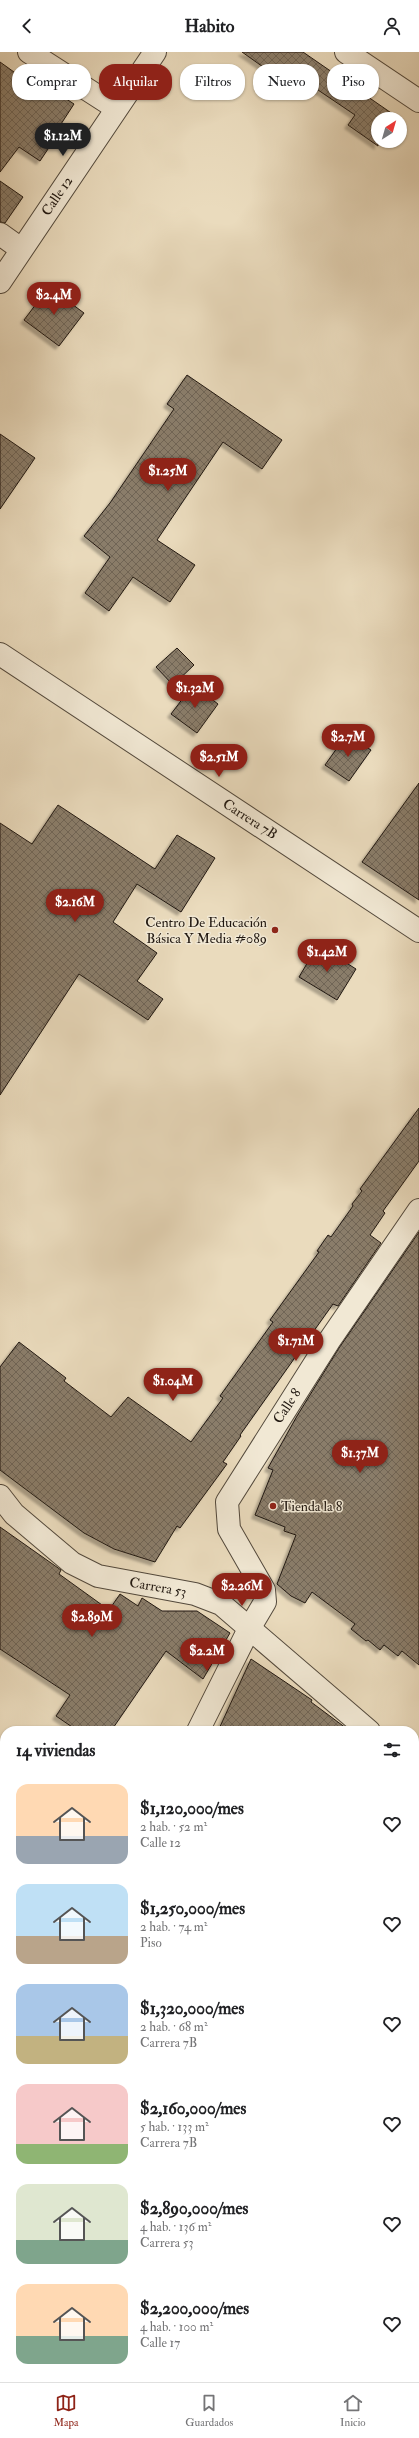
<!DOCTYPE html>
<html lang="es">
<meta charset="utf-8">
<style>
:root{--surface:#fff;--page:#f6f6f6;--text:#202124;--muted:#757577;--line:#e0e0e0;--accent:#8f2418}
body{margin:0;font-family:"IM FELL Double Pica",serif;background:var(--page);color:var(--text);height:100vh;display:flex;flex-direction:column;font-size:15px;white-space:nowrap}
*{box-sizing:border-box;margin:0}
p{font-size:13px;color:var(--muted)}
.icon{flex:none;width:22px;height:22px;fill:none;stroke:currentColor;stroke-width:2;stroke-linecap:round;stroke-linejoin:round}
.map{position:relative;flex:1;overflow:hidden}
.side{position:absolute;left:0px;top:1674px;width:419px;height:656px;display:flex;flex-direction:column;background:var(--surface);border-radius:16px 16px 0 0;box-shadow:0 1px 3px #0004}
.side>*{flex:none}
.banner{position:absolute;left:12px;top:12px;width:395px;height:36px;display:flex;gap:8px}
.needle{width:26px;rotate:37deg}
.controls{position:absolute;left:371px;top:60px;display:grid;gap:8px}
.controls a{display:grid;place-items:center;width:36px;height:36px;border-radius:50%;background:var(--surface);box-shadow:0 1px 3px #0004;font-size:20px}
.price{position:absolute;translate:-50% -34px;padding:0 9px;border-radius:14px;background:var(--accent);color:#fff;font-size:13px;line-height:26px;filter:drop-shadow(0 1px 2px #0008)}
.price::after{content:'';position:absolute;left:50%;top:24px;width:12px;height:9px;margin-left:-6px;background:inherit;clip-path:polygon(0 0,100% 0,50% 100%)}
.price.selected{background:#222;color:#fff}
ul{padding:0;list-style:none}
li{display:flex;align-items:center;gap:12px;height:100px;padding:0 16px}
li span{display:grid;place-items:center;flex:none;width:112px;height:80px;border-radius:12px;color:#555}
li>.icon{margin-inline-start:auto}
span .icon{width:48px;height:48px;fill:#fffc;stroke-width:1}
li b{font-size:17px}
h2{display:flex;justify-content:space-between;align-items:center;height:48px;padding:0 16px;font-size:17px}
.chip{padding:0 14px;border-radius:16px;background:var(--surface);box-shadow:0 1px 3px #0004;font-size:14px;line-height:36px}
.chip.selected{background:var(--accent);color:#fff}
header{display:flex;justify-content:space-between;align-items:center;height:52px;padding:0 16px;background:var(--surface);font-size:18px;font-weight:800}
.dock{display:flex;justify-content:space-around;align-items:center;height:56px;border-top:1px solid var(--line);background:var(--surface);font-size:11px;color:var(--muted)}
.dock a{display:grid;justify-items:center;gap:2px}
.dock .selected{color:var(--accent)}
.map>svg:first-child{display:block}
.building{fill:url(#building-cross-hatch);stroke:#211811;filter:url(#shadow)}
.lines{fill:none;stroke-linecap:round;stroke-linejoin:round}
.minor-casing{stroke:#53493c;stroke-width:24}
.minor{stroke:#f1e8d4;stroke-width:22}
.poi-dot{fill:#8f2418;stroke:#f1e8d4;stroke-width:1.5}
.labels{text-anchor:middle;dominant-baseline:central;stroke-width:3;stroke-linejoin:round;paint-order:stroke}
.street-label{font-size:14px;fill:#211811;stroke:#f1e8d4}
.poi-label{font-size:14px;fill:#211811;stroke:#f1e8d4;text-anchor:end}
</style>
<header><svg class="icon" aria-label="back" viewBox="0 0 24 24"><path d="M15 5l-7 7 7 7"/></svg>Habito<svg class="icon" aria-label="person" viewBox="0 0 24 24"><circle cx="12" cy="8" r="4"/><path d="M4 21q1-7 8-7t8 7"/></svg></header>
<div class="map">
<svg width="419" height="2330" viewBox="0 0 419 2330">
<defs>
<pattern id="building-cross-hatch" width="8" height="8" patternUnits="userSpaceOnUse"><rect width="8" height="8" fill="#8a7d6a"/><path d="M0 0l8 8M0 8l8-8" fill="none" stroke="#706556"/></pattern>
<filter id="shadow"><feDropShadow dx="-3.5" dy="3.5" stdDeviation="1" flood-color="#0004"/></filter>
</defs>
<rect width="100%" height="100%" fill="#eadbbd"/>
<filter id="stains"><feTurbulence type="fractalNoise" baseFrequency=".005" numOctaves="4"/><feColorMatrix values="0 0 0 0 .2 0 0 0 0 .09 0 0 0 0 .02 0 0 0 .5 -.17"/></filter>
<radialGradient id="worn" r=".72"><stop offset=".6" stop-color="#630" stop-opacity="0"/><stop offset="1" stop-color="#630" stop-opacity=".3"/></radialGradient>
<g class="building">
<polygon points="242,0 303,0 400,67 378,67 378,94 348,73 355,63 287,17 280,27"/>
<polygon points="0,10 21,25 25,20 74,52 48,92 50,94 40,109 19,95 0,120"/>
<polygon points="0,129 23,145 5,171 0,170"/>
<polygon points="49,235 84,261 59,294 24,268"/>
<polygon points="187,323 282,388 262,417 223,390 157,488 195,513 170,550 133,525 109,559 85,541 110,505 84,484 110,451 174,357 167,352"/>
<polygon points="0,382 35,406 0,457"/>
<polygon points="177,596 194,613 173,633 156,615"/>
<polygon points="193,633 218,652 197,681 171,662"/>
<polygon points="347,682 371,698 349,729 325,713"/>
<polygon points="419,731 419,848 362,810"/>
<polygon points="58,753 155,817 177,783 215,806 181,860 137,832 113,870 157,901 137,929 163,947 148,968 79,922 0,1043 0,771 32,792"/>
<polygon points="318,893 356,917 337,948 299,925"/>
<polygon points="419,1056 419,1109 383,1159 385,1161 370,1183 381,1191 338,1254 333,1252 240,1383 241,1384 223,1410 227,1412 180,1476 177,1474 155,1510 114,1497 84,1481 0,1418 0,1315 19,1290 66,1326 64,1329 111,1365 128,1345 191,1390 223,1346 220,1344 273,1270 270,1268 319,1200 317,1199 328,1183 331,1185 353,1154 352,1152 362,1139 360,1137"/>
<polygon points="419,1180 419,1613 402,1599 398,1604 384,1593 380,1598 368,1588 366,1589 351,1577 355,1572 312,1540 305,1551 291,1544 277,1532 296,1483 284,1479 285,1475 255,1463 273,1418 268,1416 297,1364 339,1296"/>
<polygon points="0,1475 61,1518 59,1522 109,1558 120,1542 138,1554 142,1546 162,1559 197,1559 230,1581 203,1627 166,1599 111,1679 78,1679 56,1664 70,1643 0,1597"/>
<polygon points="251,1607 312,1648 311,1650 350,1679 218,1679"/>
</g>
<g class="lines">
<g class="minor-casing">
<g id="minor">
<polyline points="29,0 116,56"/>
<polyline points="346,0 419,49"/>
<polyline points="0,182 21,197"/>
<polyline points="0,230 155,0"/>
<polyline points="0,602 419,879"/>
<polyline points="0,1444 14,1462 72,1511 98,1524 195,1542 221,1552 369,1679"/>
<polyline points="198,1679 249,1577 265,1550 264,1538 229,1477 227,1450 329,1289 419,1158"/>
<polyline points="414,1715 419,1720"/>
<polyline points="0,1767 5,1769"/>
<polyline points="0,2094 5,2096"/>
<polyline points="0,2216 5,2202"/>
</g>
</g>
<use href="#minor" class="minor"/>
</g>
<g class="poi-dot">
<circle cx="275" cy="878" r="4"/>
<circle cx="273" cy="1454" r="4"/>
</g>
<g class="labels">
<g class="street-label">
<text transform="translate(57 144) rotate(-56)">Calle 12</text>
<text transform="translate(250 767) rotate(33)">Carrera 7B</text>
<text transform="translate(287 1354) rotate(-57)">Calle 8</text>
<text transform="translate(158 1535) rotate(10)">Carrera 53</text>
</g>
<g class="poi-label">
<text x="267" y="870">Centro De Educación<tspan x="267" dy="16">Básica Y Media #089</tspan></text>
<text x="281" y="1454" text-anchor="start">Tienda la 8</text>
</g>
</g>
<rect width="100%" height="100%" filter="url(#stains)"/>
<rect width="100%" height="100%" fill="url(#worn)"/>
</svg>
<div class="controls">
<a><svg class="needle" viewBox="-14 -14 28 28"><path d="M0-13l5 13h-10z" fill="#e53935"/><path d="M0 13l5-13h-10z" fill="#757577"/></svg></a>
</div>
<b class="price selected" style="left:63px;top:105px">$1.12M</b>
<b class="price" style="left:54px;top:264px">$2.4M</b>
<b class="price" style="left:168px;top:440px">$1.25M</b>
<b class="price" style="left:195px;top:657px">$1.32M</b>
<b class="price" style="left:348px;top:706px">$2.7M</b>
<b class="price" style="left:219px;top:726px">$2.51M</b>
<b class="price" style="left:75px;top:871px">$2.16M</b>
<b class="price" style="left:327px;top:921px">$1.42M</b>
<b class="price" style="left:296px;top:1310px">$1.71M</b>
<b class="price" style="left:173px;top:1350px">$1.04M</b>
<b class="price" style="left:360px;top:1422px">$1.37M</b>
<b class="price" style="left:242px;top:1555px">$2.26M</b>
<b class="price" style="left:92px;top:1586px">$2.89M</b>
<b class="price" style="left:207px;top:1620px">$2.2M</b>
<div class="banner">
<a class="chip">Comprar</a>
<a class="chip selected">Alquilar</a>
<a class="chip">Filtros</a>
<a class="chip">Nuevo</a>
<a class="chip">Piso</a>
</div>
<section class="side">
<h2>14 viviendas<svg class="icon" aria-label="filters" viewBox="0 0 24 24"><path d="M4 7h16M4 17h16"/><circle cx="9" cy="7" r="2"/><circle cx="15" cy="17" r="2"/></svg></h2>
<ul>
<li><span style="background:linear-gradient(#ffd9b3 65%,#9aa5b1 0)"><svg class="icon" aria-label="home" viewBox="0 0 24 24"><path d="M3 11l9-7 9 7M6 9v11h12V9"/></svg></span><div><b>$1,120,000/mes</b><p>2 hab. · 52 m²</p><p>Calle 12</p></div><svg class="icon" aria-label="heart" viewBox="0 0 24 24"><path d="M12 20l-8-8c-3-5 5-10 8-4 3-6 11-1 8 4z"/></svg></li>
<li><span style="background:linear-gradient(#bfe0f5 65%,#b9a48a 0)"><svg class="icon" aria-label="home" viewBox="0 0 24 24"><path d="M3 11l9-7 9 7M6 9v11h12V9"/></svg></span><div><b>$1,250,000/mes</b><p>2 hab. · 74 m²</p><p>Piso</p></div><svg class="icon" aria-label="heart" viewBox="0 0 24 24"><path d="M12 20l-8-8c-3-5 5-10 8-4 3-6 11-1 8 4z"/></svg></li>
<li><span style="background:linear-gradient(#a9c7e8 65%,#c2b280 0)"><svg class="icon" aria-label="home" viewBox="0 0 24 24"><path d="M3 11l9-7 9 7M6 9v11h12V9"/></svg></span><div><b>$1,320,000/mes</b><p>2 hab. · 68 m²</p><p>Carrera 7B</p></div><svg class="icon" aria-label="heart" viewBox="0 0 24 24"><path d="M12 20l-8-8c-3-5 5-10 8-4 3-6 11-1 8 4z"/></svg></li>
<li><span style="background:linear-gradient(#f6c9c9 75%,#8fb573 0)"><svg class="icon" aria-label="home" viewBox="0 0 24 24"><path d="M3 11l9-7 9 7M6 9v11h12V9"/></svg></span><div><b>$2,160,000/mes</b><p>5 hab. · 133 m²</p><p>Carrera 7B</p></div><svg class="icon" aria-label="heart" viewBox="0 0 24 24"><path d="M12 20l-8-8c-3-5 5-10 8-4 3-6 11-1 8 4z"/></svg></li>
<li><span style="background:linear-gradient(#dfe7d0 70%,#7fa58c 0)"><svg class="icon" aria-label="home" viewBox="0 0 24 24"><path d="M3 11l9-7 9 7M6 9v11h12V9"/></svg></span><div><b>$2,890,000/mes</b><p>4 hab. · 136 m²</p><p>Carrera 53</p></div><svg class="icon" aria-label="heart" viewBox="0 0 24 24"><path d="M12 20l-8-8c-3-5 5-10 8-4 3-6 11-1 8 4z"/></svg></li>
<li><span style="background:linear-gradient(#ffd9b3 65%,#7fa58c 0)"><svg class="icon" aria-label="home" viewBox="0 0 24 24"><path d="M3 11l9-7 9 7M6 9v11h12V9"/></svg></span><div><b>$2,200,000/mes</b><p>4 hab. · 100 m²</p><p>Calle 17</p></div><svg class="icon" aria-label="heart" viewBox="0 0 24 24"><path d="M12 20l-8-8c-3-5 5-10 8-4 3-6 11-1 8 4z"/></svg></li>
</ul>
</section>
</div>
<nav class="dock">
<a class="selected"><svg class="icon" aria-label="map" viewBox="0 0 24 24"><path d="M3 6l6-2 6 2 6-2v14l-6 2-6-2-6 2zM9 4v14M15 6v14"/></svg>Mapa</a>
<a><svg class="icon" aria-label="saved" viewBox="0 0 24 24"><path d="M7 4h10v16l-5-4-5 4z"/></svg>Guardados</a>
<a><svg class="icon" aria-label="home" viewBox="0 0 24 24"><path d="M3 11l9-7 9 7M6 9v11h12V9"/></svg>Inicio</a>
</nav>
